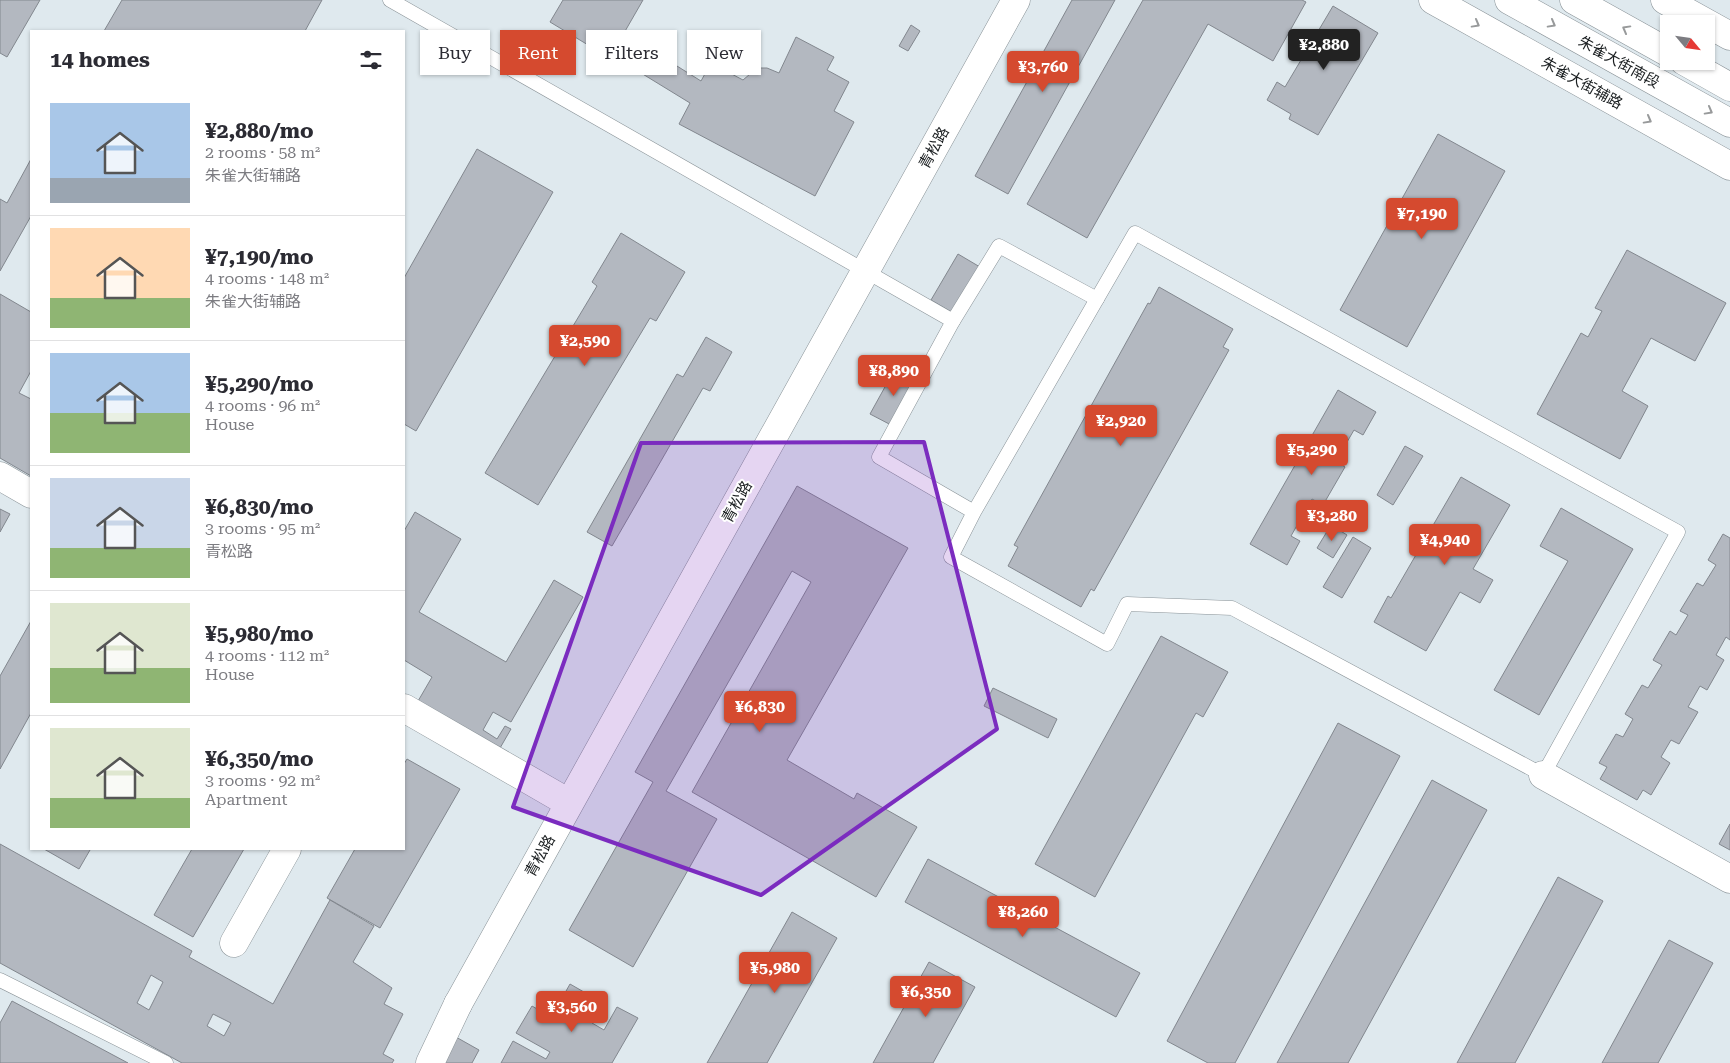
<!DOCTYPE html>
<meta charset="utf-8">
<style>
:root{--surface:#fff;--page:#f2f2f3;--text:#2b2b33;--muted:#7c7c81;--line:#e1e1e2;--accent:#d54a2f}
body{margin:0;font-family:"Roboto Serif","Noto Sans SC",serif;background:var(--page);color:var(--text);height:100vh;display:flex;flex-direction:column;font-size:19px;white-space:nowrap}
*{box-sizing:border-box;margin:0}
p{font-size:16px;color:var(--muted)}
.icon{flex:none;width:28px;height:28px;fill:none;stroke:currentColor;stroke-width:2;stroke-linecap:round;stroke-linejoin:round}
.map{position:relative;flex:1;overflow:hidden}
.drawer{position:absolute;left:30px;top:30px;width:375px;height:820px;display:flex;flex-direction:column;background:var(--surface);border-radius:0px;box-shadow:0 1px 4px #0004}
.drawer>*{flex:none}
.hud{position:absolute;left:420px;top:30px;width:475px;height:45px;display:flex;gap:10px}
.needle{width:32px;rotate:119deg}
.fabs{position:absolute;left:1660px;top:15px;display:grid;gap:10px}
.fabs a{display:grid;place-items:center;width:55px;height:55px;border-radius:0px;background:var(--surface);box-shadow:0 1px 4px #0004;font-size:25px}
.price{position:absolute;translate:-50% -42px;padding:0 11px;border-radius:5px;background:var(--accent);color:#fff;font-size:16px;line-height:32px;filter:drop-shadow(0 1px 2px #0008)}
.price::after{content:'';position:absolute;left:50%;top:30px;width:15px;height:11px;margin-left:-8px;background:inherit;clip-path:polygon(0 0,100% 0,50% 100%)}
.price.on{background:#222;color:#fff}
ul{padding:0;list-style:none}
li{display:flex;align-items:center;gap:15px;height:125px;padding:0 20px}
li+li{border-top:1px solid var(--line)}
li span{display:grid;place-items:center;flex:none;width:140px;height:100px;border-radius:0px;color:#555}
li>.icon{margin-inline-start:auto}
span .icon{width:60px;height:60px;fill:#fffc;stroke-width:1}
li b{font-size:21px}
h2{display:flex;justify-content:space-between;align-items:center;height:60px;padding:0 20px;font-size:21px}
.tag{padding:0 18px;border-radius:0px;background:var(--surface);box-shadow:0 1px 4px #0004;font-size:18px;line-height:45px}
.tag.on{background:var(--accent);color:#fff}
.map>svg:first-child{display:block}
.building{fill:#b3b8c0;stroke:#82878e;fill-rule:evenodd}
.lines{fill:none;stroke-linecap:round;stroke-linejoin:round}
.lane-casing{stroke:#899297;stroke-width:15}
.street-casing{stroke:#899297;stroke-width:29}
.secondary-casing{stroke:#899297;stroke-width:29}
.lane{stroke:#fff;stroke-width:14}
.street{stroke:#fff;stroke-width:28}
.secondary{stroke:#fff;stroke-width:28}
.oneway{stroke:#989a9b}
.marked{fill:#7b2cbf;fill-opacity:0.2;stroke:#7b2cbf;stroke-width:4;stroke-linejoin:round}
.labels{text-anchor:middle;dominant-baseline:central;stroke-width:4;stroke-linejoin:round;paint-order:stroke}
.street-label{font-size:15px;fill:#1a1e20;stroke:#fff}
</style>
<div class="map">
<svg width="1730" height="1063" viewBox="0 0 1730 1063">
<rect width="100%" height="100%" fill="#dfe9ee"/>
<g class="building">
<polygon points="0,0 40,0 7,57 0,53"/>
<polygon points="122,0 322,0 305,31 104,31"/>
<polygon points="563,0 643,0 624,33 701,81 711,63 743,80 757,68 767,68 779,73 796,37 834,57 827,70 849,82 834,111 854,122 815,196 679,124 690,103 610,54 608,57 550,22"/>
<polygon points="1072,0 1115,0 1008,194 975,176"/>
<polygon points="1143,0 1302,0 1306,2 1273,61 1208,24 1087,238 1027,204"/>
<polygon points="1333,6 1378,33 1318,135 1289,119 1291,114 1267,100 1277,82 1285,87"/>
<polygon points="911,25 920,31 908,51 899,46"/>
<polygon points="1438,134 1505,171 1407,347 1340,310"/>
<polygon points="477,149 553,192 416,431 404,424 404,278"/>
<polygon points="31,159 31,216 0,271 0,199 7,203"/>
<polygon points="621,233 685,272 656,321 650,318 538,505 485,473 597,286 592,282"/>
<polygon points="1627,250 1726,303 1695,361 1651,338 1622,391 1648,406 1620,459 1537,414 1581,333 1588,337 1602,311 1595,308"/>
<polygon points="958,254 980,267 953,313 931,300"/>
<polygon points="1159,287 1233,329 1223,347 1229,350 1094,591 1091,589 1081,607 1008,566 1018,547 1014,545 1148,303 1150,304"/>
<polygon points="0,294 31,312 31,371 19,393 31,399 31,476 0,458"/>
<polygon points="706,337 732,352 710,391 703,388 612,546 587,532 677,374 683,377"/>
<polygon points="896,367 918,379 893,426 870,414"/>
<polygon points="1338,390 1376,412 1363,435 1354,430 1336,461 1345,467 1323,505 1312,499 1291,536 1300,541 1287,565 1250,544"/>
<polygon points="1405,446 1423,456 1393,505 1377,495"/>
<polygon points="1461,477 1510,505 1473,569 1493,580 1480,603 1460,592 1426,651 1374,622 1388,596 1391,598"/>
<polygon points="797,486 908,548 787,760 854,799 857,793 917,827 876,897 692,792 811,582 792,571 666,791 717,819 633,967 569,930 653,782 635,772"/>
<polygon points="1561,508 1633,549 1539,715 1494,690 1568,561 1540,546"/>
<polygon points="0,509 10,514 0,532"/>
<polygon points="415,512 461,539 419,612 506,662 554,580 583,597 511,722 493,712 483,730 497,739 505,726 511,729 496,755 414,708 432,677 404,660 404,531"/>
<polygon points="1331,525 1347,535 1333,558 1317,548"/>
<polygon points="1723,534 1730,538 1730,640 1726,637 1716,655 1724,660 1707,690 1700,686 1688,707 1698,712 1679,744 1671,740 1661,757 1670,763 1651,795 1643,790 1637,800 1600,779 1607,767 1599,763 1616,734 1623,737 1633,719 1625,714 1642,685 1648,688 1662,665 1653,660 1670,631 1676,635 1688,615 1680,611 1697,583 1703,586 1716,565 1708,560"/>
<polygon points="1353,537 1371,548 1342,598 1323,587"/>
<polygon points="31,621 31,713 0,769 0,676"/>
<polygon points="1161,636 1228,672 1203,717 1196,713 1095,897 1035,864"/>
<polygon points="993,688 1057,719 1048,738 984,706"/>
<polygon points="1338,723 1400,756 1235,1063 1208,1063 1167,1041"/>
<polygon points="407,759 460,789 380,928 327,898 355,849 404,849 404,764"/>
<polygon points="1432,780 1487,810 1348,1063 1277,1063"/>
<polygon points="1730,824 1730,850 1719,844"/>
<path d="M 0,844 L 192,951 L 189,957 L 273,1004 L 330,900 L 374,926 L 353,962 L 392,988 L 384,1004 L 403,1014 L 383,1054 L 394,1060 L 392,1063 L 182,1063 L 0,963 ZM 151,975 L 163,982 L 149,1010 L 137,1003 ZM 213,1014 L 231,1023 L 224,1036 L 207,1026 Z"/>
<polygon points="44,849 88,849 90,850 79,869"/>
<polygon points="192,849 244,849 193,937 154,915"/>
<polygon points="928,859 1140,973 1116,1017 905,902"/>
<polygon points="1558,877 1603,901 1515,1063 1457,1063"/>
<polygon points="792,912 837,938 767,1063 707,1063"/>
<polygon points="1669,940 1713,963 1658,1063 1602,1063"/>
<polygon points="929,962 975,987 933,1063 873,1063"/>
<polygon points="570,984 603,1003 592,1023 604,1030 617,1007 638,1018 612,1063 501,1063 513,1041 546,1059 550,1052 516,1033 532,1006 558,1021 567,1004 561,1000"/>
<polygon points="12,1001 128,1063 0,1063 0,1023"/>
<polygon points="447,1032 479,1050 472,1063 429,1063"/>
</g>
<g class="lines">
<g class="lane-casing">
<g id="lane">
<polyline points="390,0 953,321 879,457 974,512 1135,233 1678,532 1543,775 1232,608 1127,604 1107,644 951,557 974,512"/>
<polyline points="953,321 999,246 1097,299"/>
<polyline points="0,980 166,1063"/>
</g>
</g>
<g class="street-casing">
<g id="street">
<polyline points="1433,0 1730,166"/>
<polyline points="1665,0 1730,36"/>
<polyline points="0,476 31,494"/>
<polyline points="404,708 569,803"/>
<polyline points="1543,775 1730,879"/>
<polyline points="234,943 287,849"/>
<polyline points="430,1063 458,1004"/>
</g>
</g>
<g class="secondary-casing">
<g id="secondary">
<polyline points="1509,0 1730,123"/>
<polyline points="1574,0 1669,53"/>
<polyline points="1684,61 1730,87"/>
<polyline points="458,1004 1016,0"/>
</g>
</g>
<use href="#lane" class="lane"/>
<use href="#street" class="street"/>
<use href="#secondary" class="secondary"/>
</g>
<defs><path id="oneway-chevron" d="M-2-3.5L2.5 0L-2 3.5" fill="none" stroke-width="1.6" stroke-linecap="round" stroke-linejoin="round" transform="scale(1.25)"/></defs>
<g class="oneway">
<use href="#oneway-chevron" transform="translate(1476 24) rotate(29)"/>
<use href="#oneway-chevron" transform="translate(1552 24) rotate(29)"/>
<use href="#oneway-chevron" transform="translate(1626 29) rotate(-151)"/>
<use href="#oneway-chevron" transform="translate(1709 111) rotate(29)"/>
<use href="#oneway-chevron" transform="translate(1648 120) rotate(29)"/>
</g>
<path class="marked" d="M 924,442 L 997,729 L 761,895 L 513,807 L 641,443 Z"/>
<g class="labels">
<g class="street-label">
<text transform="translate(1619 62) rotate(29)">朱雀大街南段</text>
<text transform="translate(1582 83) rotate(29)">朱雀大街辅路</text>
<text transform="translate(934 148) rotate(-61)">青松路</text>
<text transform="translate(737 502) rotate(-61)">青松路</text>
<text transform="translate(540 856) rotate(-61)">青松路</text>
</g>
</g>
</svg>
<div class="fabs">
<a><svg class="needle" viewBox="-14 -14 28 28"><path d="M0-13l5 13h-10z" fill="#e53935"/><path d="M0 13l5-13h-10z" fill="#7c7c81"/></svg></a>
</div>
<b class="price on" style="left:1324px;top:71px">¥2,880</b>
<b class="price" style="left:1043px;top:93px">¥3,760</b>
<b class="price" style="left:1422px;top:240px">¥7,190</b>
<b class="price" style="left:585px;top:367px">¥2,590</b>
<b class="price" style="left:894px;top:397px">¥8,890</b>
<b class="price" style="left:1121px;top:447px">¥2,920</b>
<b class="price" style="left:1312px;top:476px">¥5,290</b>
<b class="price" style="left:1332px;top:542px">¥3,280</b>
<b class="price" style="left:1445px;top:566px">¥4,940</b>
<b class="price" style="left:760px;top:733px">¥6,830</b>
<b class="price" style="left:1023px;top:938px">¥8,260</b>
<b class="price" style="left:775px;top:994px">¥5,980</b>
<b class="price" style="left:926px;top:1018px">¥6,350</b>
<b class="price" style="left:572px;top:1033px">¥3,560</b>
<div class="hud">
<a class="tag">Buy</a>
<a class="tag on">Rent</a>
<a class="tag">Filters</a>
<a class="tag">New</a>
</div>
<section class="drawer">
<h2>14 homes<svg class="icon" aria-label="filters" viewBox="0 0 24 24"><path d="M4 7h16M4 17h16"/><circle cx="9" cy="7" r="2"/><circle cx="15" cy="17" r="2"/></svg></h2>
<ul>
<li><span style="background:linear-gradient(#a9c7e8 75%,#9aa5b1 0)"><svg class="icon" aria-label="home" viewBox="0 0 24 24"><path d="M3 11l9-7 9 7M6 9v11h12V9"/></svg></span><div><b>¥2,880/mo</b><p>2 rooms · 58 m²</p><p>朱雀大街辅路</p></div></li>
<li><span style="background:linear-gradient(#ffd9b3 70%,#8fb573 0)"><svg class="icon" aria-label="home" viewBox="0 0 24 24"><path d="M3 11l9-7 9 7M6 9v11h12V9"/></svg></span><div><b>¥7,190/mo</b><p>4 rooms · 148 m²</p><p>朱雀大街辅路</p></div></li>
<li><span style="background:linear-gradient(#a9c7e8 60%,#8fb573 0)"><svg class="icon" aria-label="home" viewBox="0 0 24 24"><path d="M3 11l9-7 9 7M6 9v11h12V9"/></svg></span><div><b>¥5,290/mo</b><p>4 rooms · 96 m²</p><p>House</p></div></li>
<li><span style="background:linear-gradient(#c9d6e8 70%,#8fb573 0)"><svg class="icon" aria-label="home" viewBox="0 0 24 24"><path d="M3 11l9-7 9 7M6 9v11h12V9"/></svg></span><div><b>¥6,830/mo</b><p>3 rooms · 95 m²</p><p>青松路</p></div></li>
<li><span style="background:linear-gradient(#dfe7d0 65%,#8fb573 0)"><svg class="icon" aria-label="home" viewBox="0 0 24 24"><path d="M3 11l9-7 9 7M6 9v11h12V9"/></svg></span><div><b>¥5,980/mo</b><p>4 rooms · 112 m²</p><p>House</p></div></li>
<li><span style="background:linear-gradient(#dfe7d0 70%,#8fb573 0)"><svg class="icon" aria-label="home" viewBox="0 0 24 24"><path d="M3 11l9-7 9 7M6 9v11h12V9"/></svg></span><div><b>¥6,350/mo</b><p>3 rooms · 92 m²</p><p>Apartment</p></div></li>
</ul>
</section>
</div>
